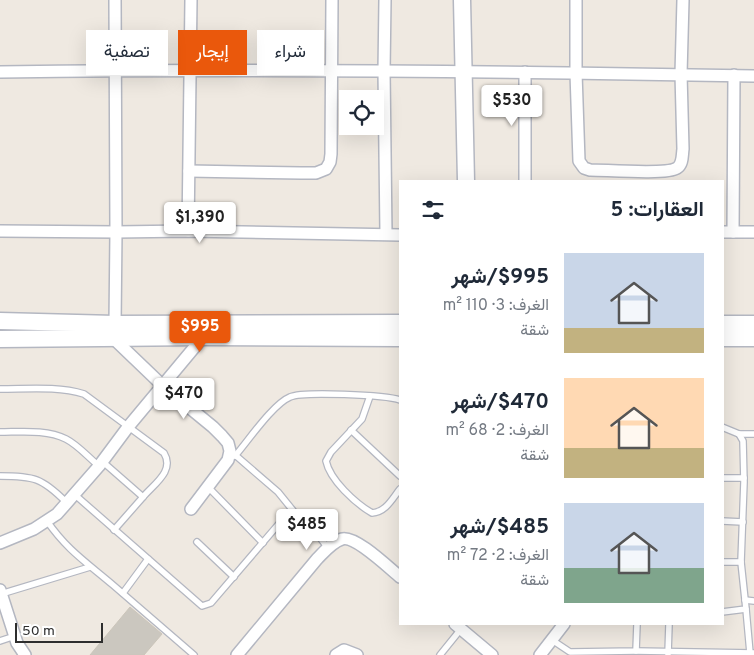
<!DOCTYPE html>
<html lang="ar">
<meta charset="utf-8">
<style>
:root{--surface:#fff;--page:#f2f2f3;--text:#1f2937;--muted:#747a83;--accent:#ea580c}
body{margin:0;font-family:Overpass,Vazirmatn,sans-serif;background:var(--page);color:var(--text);direction:rtl;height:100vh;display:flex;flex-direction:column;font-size:19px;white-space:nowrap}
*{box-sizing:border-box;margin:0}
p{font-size:16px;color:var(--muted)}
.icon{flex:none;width:28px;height:28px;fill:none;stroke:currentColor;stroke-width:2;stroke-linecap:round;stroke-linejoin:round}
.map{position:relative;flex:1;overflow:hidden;direction:ltr}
.details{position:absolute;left:399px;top:180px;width:325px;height:445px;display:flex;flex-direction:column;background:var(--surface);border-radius:0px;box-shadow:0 5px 20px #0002;direction:rtl}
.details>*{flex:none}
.hud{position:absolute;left:15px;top:30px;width:309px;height:45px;direction:rtl;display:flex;gap:10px}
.tools{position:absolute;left:339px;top:90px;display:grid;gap:10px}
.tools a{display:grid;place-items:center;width:45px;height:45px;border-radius:0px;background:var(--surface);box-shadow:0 5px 20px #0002;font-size:25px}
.scale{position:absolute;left:15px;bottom:12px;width:88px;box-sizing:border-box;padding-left:5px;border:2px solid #2e2e2e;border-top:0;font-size:14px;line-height:18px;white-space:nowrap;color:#2e2e2e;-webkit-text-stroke:4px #fff;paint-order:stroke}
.price{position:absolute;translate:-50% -42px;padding:0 11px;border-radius:5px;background:#fff;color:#222;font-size:16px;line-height:32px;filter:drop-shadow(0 1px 2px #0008)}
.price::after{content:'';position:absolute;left:50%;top:30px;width:15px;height:11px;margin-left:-8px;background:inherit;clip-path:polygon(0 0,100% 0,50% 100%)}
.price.selected{background:var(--accent);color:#fff}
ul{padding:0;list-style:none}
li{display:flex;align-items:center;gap:15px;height:125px;padding:0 20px}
li span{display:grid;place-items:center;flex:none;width:140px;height:100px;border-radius:0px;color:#555}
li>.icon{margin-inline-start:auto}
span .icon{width:60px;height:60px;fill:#fffc;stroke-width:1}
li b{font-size:21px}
h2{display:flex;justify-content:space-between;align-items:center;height:60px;padding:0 20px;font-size:21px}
.pill{padding:0 18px;border-radius:0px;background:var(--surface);box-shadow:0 5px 20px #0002;font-size:18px;line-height:45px}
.pill.selected{background:var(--accent);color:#fff}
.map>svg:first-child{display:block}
.building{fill:#cbc7bf;stroke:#cbc5ba}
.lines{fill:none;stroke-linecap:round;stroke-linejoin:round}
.lane-casing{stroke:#b4b7c1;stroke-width:8}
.street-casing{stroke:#b4b7c1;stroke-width:14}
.secondary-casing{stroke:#b4b7c1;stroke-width:19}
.lane{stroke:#fff;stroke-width:5.5}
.street{stroke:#fff;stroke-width:11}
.secondary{stroke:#fff;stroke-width:16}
</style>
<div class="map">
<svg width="754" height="655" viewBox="0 0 754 655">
<rect width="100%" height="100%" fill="#efe9e1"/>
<polygon class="building" points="130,607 162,634 144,655 90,655"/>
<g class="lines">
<g class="lane-casing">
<g id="lane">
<path d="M 0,389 C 28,389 58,386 84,394 L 164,453 C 175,471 154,484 143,497"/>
<path d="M 370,396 L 362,419 L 331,452 L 326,461 C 330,480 355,503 372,513 C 386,512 392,499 400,489"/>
<polyline points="722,427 739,434 743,441 744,482 741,562 746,609 722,612"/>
<polyline points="351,430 400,476"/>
<path d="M 0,432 C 20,432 47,429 66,439 C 78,445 89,458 99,466"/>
<polyline points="739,434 754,434"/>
<polyline points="234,454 278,492 295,513"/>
<path d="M 235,456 C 248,441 273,404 290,397 C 302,391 386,395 400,400"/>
<polyline points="103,462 143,497 114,530"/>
<path d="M 0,476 C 34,476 42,478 66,502"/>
<polyline points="722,478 744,478"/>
<polyline points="208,487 263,543"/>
<path d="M 74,494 L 202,606 L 211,603 L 283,519 L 291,513 C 304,514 320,538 328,548"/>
<path d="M 47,521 C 67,550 86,562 113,585 C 140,608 167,632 194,655"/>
<polyline points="722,521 743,522"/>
<polyline points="197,542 234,577"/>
<polyline points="722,562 741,562"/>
<polyline points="123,593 148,559"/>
<polyline points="1,594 90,567"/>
<polyline points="745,600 754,601"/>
<polyline points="746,609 750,653"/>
<polyline points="552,640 570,652 636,651 637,624"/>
<polyline points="0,641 15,636"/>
<polyline points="636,651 754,653"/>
<polyline points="668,654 669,624"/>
<polyline points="440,655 461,629"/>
</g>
</g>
<g class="street-casing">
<g id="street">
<polyline points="115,0 116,232 115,324 114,339 163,386 213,427 222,436 228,443 230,451 228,460 191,509"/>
<polyline points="385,0 384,71 386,234"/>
<path d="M 576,0 L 576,73 L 579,161 L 584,168 L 590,170 C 606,170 667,175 677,168 C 683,164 682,156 683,149 L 681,74 L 683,0"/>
<path d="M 0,72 C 251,69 503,71 754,76"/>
<polyline points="189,171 301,173 316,173 326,169 330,162 331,154 332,0"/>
<polyline points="525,181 525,72"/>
<polyline points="0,231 116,232 188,231 400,235"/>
<polyline points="188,231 191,0"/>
<polyline points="722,232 754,232"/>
<polyline points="733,232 734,75"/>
<polyline points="0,543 34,529 57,514 99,466 128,427 203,337 204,334"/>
<polyline points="0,590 17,643 25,655"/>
<polyline points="455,624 492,655"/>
<path d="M 237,655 L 317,559 C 324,552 332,542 342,539 C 355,535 389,568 400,577"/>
<polyline points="336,655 344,650 357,655"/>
<polyline points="540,655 564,624"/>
</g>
</g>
<g class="secondary-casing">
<g id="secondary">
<polyline points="462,0 466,181"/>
<polyline points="0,321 115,324 400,323"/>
<polyline points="722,324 754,324"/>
<polyline points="722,338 754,338"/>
<polyline points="0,339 203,337 400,338"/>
</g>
</g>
<use href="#lane" class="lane"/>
<use href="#street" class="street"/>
<use href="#secondary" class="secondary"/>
</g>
</svg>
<div class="tools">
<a><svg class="icon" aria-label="locate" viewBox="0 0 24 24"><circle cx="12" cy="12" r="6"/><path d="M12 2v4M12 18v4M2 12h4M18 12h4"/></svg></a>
</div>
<div class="scale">50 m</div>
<b class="price" style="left:512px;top:127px">$530</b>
<b class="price" style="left:200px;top:244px">$1,390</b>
<b class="price selected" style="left:200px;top:353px">$995</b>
<b class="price" style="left:184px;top:420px">$470</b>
<b class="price" style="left:307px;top:551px">$485</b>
<div class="hud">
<a class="pill">شراء</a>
<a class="pill selected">إيجار</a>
<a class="pill">تصفية</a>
</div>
<section class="details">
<h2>العقارات: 5<svg class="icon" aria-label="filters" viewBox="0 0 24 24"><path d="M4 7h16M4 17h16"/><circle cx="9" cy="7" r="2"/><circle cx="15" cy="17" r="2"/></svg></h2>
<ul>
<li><span style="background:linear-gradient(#c9d6e8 75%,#c2b280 0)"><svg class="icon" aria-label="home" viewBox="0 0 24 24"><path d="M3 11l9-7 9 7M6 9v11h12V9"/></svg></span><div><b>$995/شهر</b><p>الغرف: 3 · 110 m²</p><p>شقة</p></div></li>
<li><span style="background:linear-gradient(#ffd9b3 70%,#c2b280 0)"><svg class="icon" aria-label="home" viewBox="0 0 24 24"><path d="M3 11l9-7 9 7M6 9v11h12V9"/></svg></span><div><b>$470/شهر</b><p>الغرف: 2 · 68 m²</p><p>شقة</p></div></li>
<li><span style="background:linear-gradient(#c9d6e8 65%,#7fa58c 0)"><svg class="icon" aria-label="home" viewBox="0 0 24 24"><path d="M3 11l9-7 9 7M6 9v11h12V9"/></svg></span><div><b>$485/شهر</b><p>الغرف: 2 · 72 m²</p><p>شقة</p></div></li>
</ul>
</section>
</div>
